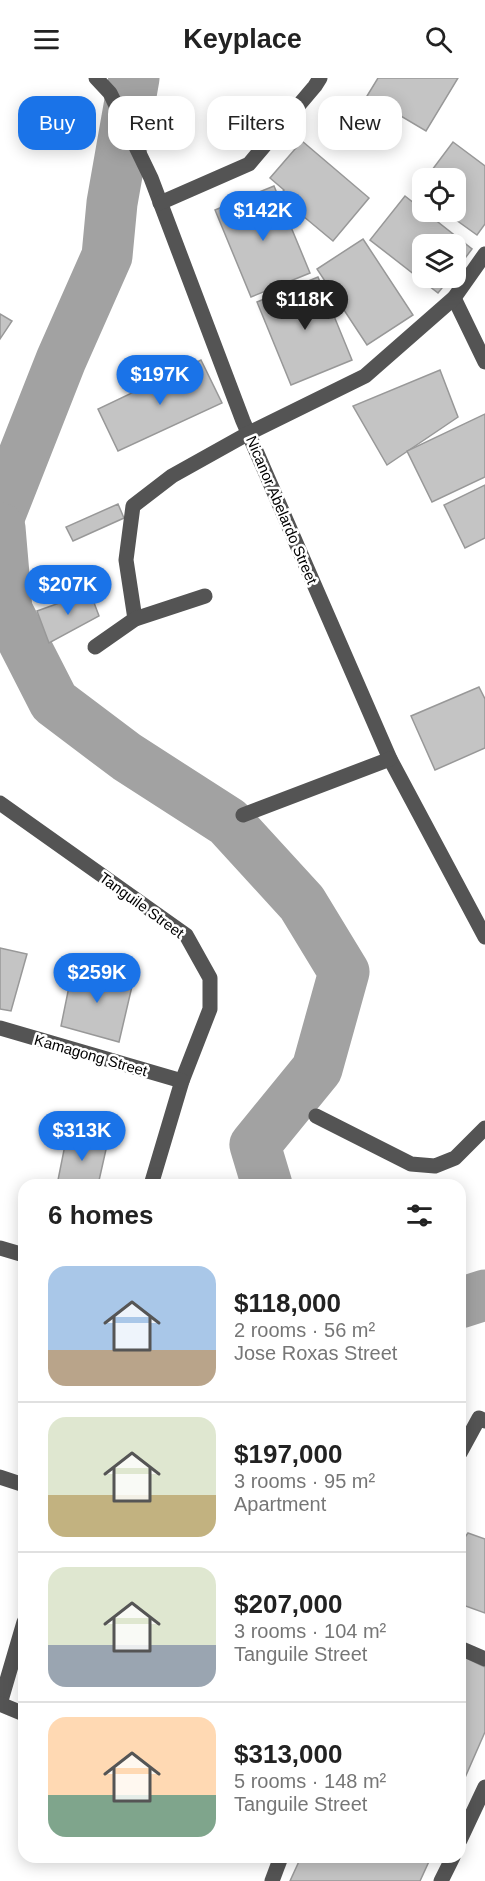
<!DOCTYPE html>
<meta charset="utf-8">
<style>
:root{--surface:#fff;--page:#f6f6f6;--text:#222;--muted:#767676;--line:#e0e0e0;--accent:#1a73e8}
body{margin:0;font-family:Helvetica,sans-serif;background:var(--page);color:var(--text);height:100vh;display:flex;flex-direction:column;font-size:22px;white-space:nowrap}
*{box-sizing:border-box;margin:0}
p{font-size:20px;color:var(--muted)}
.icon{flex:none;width:33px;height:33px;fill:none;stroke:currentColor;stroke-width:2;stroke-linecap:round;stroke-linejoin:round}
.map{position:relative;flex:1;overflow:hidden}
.panel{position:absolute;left:18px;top:1101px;width:448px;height:684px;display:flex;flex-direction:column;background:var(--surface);border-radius:18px;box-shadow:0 3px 15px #0003}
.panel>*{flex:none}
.hud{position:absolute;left:18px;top:18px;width:450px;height:54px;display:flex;gap:12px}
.controls{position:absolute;left:412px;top:90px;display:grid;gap:12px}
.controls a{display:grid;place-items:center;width:54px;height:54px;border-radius:12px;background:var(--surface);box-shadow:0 3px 15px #0003;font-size:30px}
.price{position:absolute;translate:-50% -51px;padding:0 14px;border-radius:21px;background:var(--accent);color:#fff;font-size:20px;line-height:39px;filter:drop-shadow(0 2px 3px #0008)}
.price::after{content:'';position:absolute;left:50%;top:36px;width:18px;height:14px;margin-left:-9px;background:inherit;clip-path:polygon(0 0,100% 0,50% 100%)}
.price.selected{background:#222;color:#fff}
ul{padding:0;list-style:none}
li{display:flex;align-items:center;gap:18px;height:150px;padding:0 30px}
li+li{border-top:2px solid var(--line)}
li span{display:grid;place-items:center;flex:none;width:168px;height:120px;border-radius:18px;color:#555}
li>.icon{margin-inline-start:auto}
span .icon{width:72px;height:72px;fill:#fffc;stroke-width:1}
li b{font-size:26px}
h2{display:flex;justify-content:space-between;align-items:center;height:72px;padding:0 30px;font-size:26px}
.chip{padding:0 21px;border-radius:18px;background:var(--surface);box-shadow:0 3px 15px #0003;font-size:21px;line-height:54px}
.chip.selected{background:var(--accent);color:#fff}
header{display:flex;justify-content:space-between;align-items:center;height:78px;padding:0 30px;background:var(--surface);font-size:27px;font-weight:600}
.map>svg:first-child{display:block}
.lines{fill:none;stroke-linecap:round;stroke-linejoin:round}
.river{stroke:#a2a2a2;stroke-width:51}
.building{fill:#c4c4c4;stroke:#989898;stroke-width:1.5}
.minor{stroke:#545454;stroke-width:15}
.labels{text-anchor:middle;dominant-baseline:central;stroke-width:5;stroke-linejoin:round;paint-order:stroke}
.street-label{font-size:15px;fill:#000;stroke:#fff}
</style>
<header><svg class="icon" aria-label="menu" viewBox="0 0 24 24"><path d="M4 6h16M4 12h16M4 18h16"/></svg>Keyplace<svg class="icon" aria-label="search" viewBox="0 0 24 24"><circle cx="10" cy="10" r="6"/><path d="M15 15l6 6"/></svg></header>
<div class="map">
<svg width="485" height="1803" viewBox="0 0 485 1803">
<rect width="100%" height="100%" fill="#fff"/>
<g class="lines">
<g class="river">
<polyline points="0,437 61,282 107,178 112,125 134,0"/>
<polyline points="0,450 7,532 54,624 127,679 228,744 302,825 344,894 317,991 255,1067 267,1107"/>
<polyline points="460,1225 485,1217"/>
</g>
</g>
<g class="building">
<polygon points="378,0 458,0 426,53 367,18"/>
<polygon points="302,63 369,120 333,163 279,118 284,112 270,100"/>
<polygon points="453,64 485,88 485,146 477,157 445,134 456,134 456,100 426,100"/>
<polygon points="423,105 423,118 417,113"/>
<polygon points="274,108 310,195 251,219 215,132"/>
<polygon points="405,118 472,171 456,192 456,166 423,166 423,200 450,200 438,215 370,162"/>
<polygon points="363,161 413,237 367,267 317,191"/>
<polygon points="318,199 352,282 291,307 257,224"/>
<polygon points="0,236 12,243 0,261"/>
<polygon points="201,282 222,325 118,373 98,331"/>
<polygon points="440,292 458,339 387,387 353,328"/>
<polygon points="485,336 485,399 432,424 407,373"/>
<polygon points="485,407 485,460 465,470 444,427"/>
<polygon points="118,426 124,440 73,463 66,449"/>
<polygon points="90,514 99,538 49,565 37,533"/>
<polygon points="479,609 485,621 485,670 435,692 411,638"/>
<polygon points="0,870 27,876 11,933 0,931"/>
<polygon points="73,889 133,904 119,964 61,948"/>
<polygon points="67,1057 107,1067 98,1107 57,1107"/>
<polygon points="468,1455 485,1461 485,1535 460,1526 460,1466"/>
<polygon points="460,1577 485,1589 485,1654 460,1711"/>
<polygon points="301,1779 431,1779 420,1803 290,1803"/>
</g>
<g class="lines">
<g class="minor">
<polyline points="96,0 110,15 151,100 243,343 390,681 485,859"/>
<polyline points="160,125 249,86 315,8 320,0"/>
<polyline points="454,220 485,284"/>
<polyline points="135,541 126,482 133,428 172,398 249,355 365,298 454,220 485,176"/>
<polyline points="95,569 135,541 205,518"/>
<polyline points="0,725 186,857 210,900 210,931 182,1003 151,1107"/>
<polyline points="243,737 390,681"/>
<polyline points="0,950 182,1003"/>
<polyline points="316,1038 411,1086 435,1088 455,1080 485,1050"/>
<polyline points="0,1170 24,1177"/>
<polyline points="460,1375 479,1340 485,1343"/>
<polyline points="0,1399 24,1407"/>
<polyline points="460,1570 485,1581"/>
<polyline points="0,1626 24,1544"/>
<polyline points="0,1626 24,1636"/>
<polyline points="460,1762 485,1709"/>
<polyline points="272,1803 281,1779"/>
<polyline points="441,1803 453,1779"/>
</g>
</g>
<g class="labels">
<g class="street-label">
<text transform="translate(282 432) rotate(67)">Nicanor Abelardo Street</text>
<text transform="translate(142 827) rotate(36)">Tanguile Street</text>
<text transform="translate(91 977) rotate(16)">Kamagong Street</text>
</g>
</g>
</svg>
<div class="controls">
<a><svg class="icon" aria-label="locate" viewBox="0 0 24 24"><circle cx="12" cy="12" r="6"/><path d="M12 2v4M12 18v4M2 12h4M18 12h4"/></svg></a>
<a><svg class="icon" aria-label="layers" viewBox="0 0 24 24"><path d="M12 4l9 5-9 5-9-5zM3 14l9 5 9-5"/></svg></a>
</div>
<b class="price" style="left:263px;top:164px">$142K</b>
<b class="price selected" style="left:305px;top:253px">$118K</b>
<b class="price" style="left:160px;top:328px">$197K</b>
<b class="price" style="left:68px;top:538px">$207K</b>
<b class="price" style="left:97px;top:926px">$259K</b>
<b class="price" style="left:82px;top:1084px">$313K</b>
<div class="hud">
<a class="chip selected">Buy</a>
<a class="chip">Rent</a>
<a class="chip">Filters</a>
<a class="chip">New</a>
</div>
<section class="panel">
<h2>6 homes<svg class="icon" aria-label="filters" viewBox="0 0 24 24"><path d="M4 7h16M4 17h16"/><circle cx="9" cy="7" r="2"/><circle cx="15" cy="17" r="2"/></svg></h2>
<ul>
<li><span style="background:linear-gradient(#a9c7e8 70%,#b9a48a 0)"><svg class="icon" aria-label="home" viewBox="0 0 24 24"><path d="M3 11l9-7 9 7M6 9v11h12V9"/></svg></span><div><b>$118,000</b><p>2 rooms · 56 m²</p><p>Jose Roxas Street</p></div></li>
<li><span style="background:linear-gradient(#dfe7d0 65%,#c2b280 0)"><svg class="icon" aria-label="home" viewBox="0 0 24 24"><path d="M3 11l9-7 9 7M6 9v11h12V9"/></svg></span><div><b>$197,000</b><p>3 rooms · 95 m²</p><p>Apartment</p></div></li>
<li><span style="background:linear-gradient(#dfe7d0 65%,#9aa5b1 0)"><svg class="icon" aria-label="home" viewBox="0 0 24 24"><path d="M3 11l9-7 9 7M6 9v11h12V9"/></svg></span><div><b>$207,000</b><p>3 rooms · 104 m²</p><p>Tanguile Street</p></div></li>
<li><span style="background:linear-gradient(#ffd9b3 65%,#7fa58c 0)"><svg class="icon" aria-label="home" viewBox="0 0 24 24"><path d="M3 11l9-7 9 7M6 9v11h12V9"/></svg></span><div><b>$313,000</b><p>5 rooms · 148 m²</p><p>Tanguile Street</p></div></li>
</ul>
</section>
</div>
